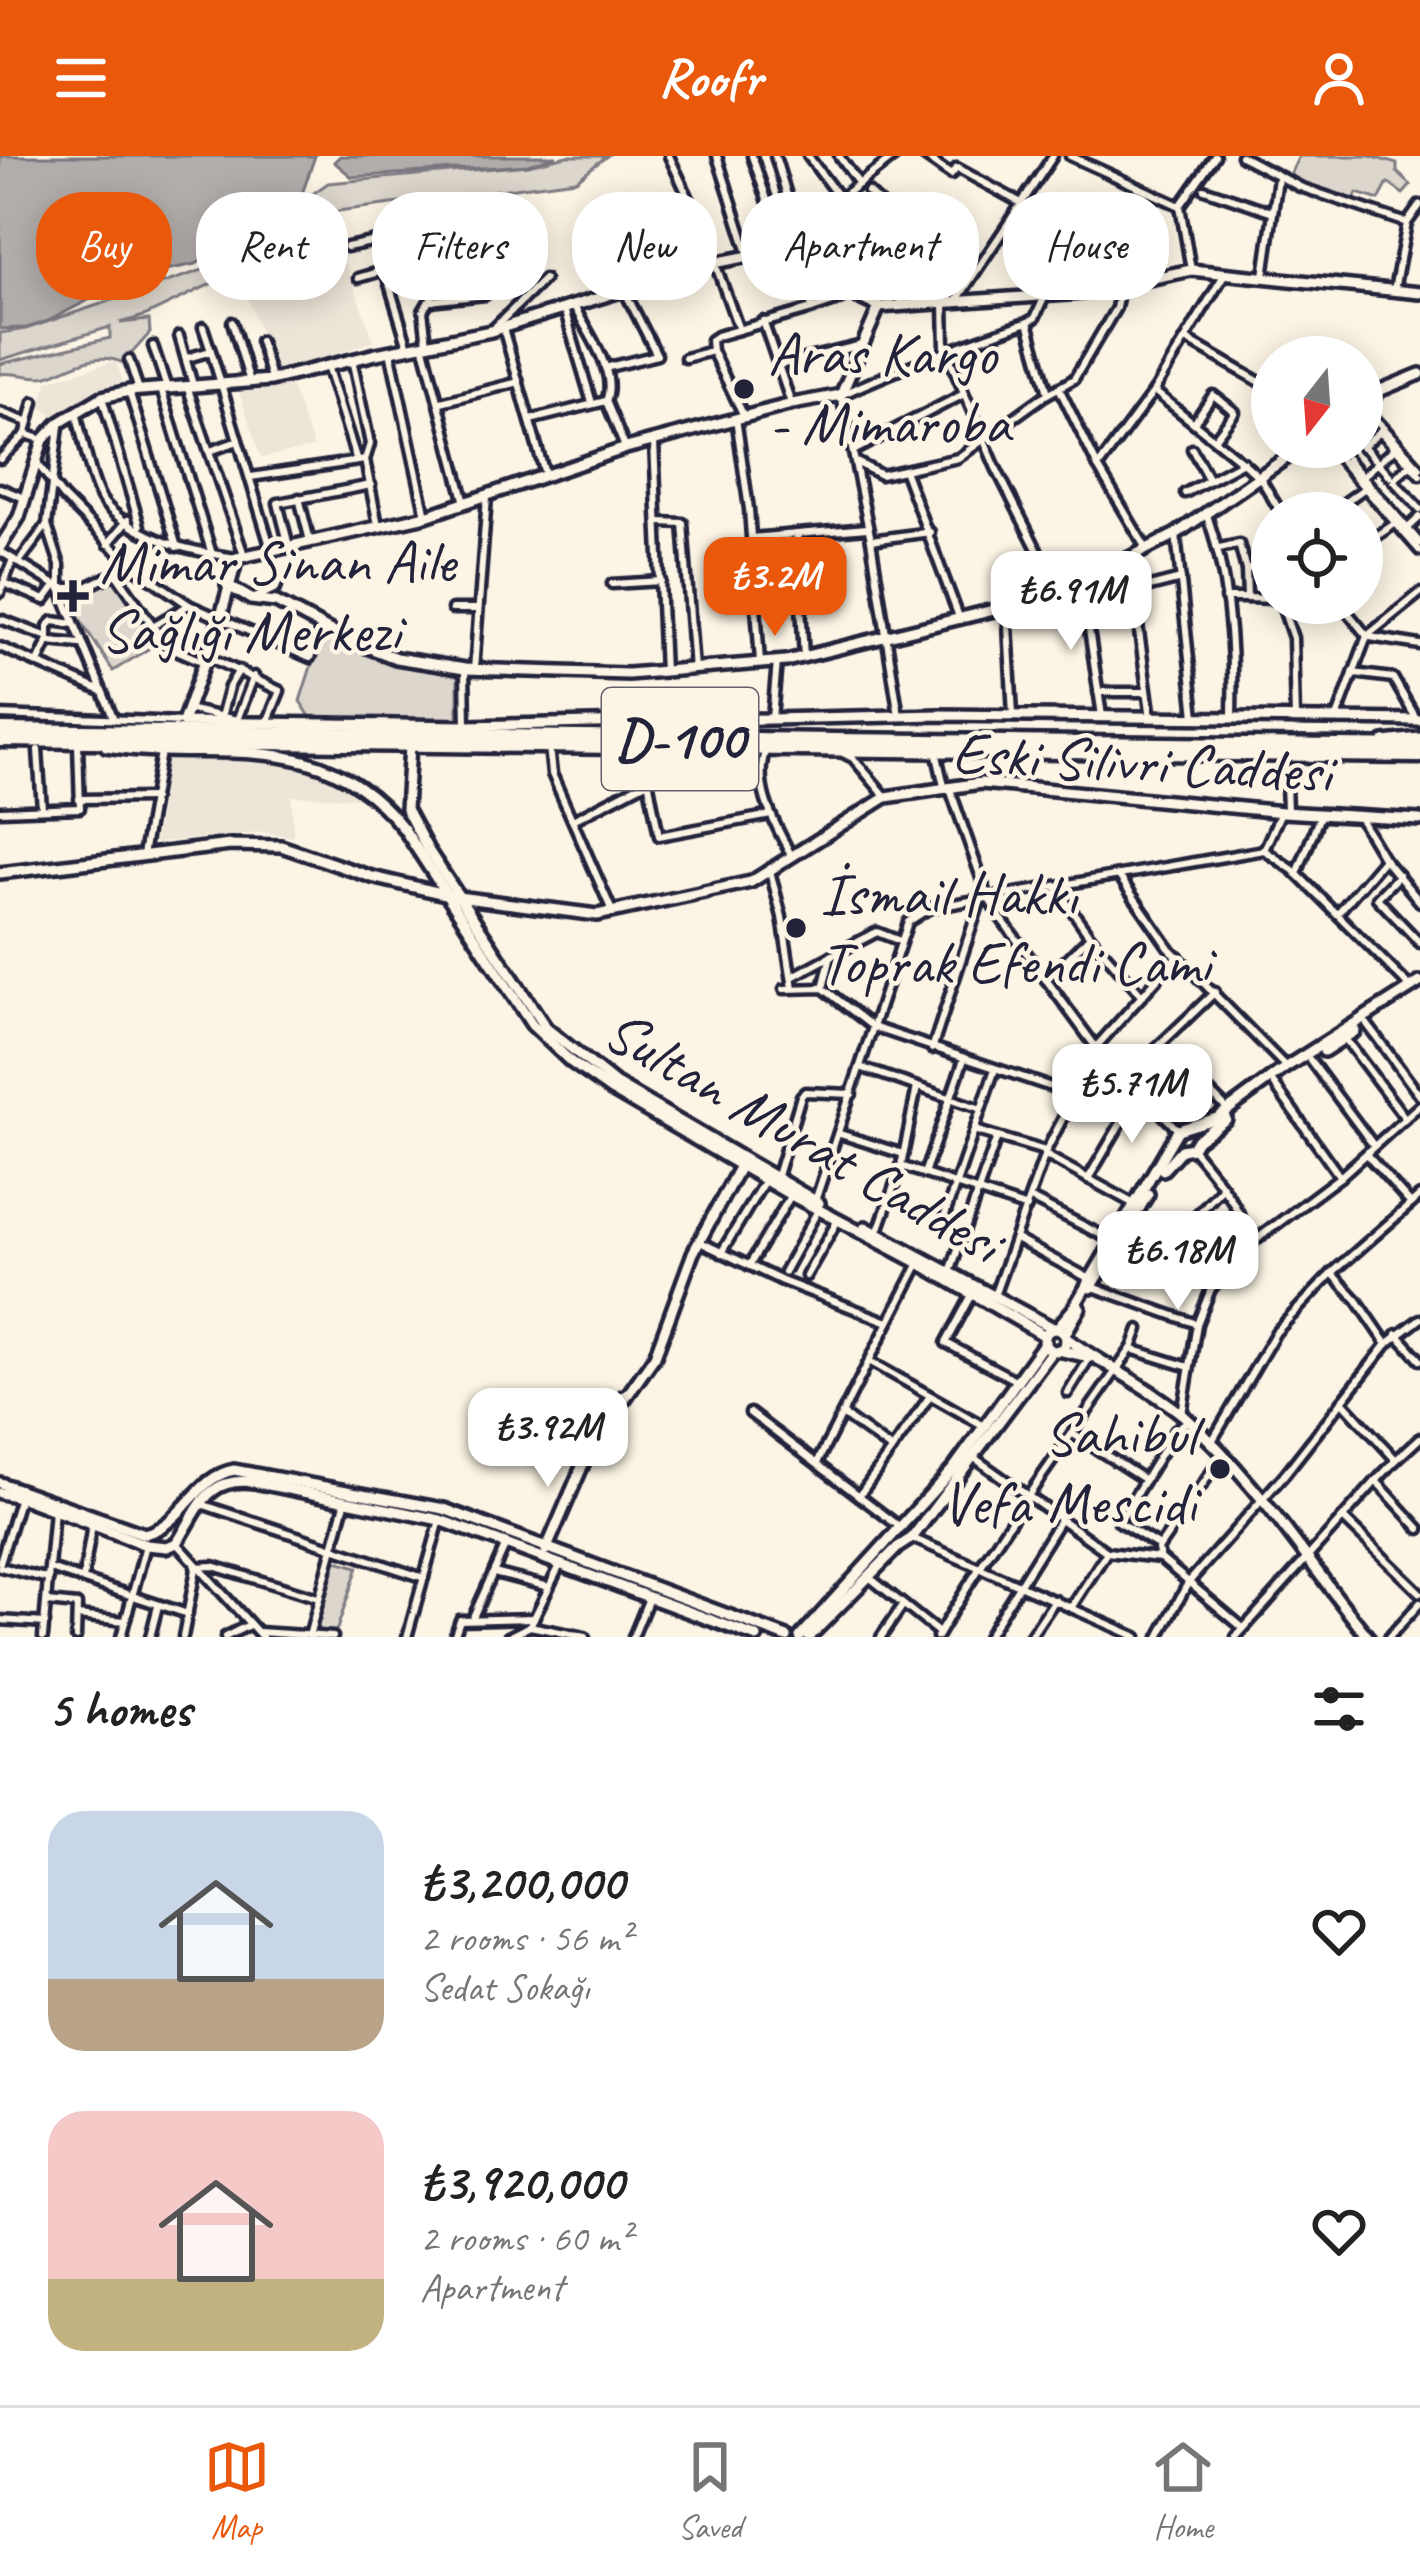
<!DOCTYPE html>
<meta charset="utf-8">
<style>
:root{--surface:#fff;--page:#f6f6f6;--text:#222;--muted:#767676;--line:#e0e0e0;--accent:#ea580c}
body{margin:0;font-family:Caveat,sans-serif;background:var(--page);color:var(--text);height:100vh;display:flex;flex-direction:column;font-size:45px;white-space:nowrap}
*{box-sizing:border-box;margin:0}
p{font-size:39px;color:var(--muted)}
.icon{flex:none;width:66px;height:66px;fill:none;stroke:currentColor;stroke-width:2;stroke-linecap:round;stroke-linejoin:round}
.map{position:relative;height:1481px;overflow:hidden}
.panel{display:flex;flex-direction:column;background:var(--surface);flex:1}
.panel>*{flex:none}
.banner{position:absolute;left:36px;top:36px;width:1350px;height:108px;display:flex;gap:24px}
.needle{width:78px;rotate:197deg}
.controls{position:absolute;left:1251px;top:180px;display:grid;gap:24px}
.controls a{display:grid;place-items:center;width:132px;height:132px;border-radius:50%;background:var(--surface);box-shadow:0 6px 30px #0003;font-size:60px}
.price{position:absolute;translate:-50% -102px;padding:0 27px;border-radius:24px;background:#fff;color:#222;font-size:39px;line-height:78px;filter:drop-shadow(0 3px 6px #0008)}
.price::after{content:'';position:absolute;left:50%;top:72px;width:36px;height:27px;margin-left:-18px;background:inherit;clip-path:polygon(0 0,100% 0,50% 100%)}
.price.selected{background:var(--accent);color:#fff}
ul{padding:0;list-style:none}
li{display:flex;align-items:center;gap:36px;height:300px;padding:0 48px}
li span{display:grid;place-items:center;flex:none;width:336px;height:240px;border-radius:36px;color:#555}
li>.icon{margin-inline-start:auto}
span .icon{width:144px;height:144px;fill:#fffc;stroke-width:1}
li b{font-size:51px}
h2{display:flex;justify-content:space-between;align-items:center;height:144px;padding:0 48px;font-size:51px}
.tag{padding:0 42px;border-radius:48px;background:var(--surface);box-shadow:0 6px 30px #0003;font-size:42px;line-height:108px}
.tag.selected{background:var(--accent);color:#fff}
header{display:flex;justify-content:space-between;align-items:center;height:156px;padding:0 48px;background:var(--accent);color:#fff;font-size:54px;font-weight:700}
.menu{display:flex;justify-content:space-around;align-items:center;height:168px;border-top:3px solid var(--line);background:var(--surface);font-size:33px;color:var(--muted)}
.menu a{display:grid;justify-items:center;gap:6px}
.menu .selected{color:var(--accent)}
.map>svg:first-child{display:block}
.built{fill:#ece5d8}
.green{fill:#dcd6cc;stroke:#7f7c84;stroke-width:3}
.water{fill:#b2adab;stroke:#78757e;stroke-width:3}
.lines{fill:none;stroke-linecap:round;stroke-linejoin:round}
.minor-casing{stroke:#22223b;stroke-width:15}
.major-casing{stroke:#22223b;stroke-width:18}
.highway-casing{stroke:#22223b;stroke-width:21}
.minor{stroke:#fcf5e5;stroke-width:6}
.major{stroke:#fcf5e5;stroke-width:9}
.highway{stroke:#fcf5e5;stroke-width:12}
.poi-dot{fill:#22223b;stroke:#fcf5e5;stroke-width:4.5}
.labels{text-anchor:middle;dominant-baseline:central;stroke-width:9;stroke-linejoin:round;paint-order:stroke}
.shield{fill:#fcf5e5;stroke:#63616e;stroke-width:3}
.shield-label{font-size:57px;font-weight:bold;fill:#22223b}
.poi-label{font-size:60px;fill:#22223b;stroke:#fcf5e5;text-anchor:start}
.street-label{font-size:60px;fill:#22223b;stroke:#fcf5e5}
</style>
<header><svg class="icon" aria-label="menu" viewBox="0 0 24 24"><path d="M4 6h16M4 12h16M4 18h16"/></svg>Roofr<svg class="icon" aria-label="person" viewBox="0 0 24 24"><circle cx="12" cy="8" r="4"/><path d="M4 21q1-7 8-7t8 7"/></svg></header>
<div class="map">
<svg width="1420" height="1481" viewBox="0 0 1420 1481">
<rect width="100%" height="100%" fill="#fcf5e5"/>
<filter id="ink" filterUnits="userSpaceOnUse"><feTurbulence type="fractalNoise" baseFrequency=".00833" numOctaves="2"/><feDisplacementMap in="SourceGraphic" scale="24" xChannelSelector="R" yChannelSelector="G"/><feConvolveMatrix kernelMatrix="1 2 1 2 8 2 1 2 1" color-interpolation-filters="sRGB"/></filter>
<g filter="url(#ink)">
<g class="built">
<polygon points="330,66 374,185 276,218 235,107"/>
<polygon points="116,205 123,227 98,237 56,262 40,250 48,225"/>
<polygon points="289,226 314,291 261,302 239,235"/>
<polygon points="174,601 229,601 313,614 364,642 292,640 293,681 263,676 155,687 167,603"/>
</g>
<g class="green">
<path d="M 567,0 L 607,0 L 576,24 L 338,55 L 296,87 L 144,160 L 120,167 L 149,164 L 150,177 L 123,207 C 96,194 73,211 48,220 C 36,224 13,215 0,218 L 0,208 L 110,182 L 110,171 L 0,204 L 0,177 L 26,173 L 209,112 L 328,27 L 528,9 Z"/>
<polygon points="1299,0 1370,0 1397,8 1397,16 1411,29 1403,38 1388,27 1379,44 1357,37 1354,44 1288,23"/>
<polygon points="113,422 156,488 113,515 71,449"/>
<polygon points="321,479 394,507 458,516 458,566 313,565 300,545"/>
<polygon points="336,1405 358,1411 337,1473 333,1477 315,1474"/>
</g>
<g class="water">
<polygon points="0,0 315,0 301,41 196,108 118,123 98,139 48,165 27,172 0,173"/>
<polygon points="340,0 557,0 528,9 352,21 334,6"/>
</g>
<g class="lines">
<g class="minor-casing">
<g id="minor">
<polyline points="669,0 693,51 709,108"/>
<polyline points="717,0 749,100 782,87 752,0"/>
<polyline points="775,0 798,75"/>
<polyline points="808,0 840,43"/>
<polyline points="839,0 859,28"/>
<polyline points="924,0 951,19 957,12 1021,47"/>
<polyline points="1070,0 1180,50"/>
<polyline points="1241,0 1300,31 1407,67"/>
<polyline points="1204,33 1273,56"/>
<polyline points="835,48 870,75"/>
<path d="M 402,63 L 452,60 L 486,44 L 505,41 C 525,56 522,90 515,113 L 485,139 L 429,145 L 423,155 L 427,187"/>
<polyline points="347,91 376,85 408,191"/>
<polyline points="778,103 782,87 895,0"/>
<polyline points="715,107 739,174"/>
<polyline points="1191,114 1180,50 1215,0"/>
<polyline points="1264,120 1278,22"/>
<polyline points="358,122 385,114"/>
<polyline points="831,127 889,56 868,36"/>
<polyline points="1394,134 1407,67 1420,49"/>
<polyline points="1045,140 1035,162 1028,166 1048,237"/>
<polyline points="433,145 423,121 425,114 471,110 505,90 519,90"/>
<polyline points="955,147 1053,0"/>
<polyline points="924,148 958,82"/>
<polyline points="944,148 945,192 996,312 1059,437"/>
<polyline points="899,149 936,84"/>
<path d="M 574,150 C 587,176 618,216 606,245"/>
<polyline points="564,153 592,247"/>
<polyline points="812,153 842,143 848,136"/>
<polyline points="763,165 791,247"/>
<polyline points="232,166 250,226"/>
<polyline points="495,171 544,123"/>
<polyline points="503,172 545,318"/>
<polyline points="179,180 193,229"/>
<polyline points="1187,184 1272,233"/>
<polyline points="260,185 271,222"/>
<polyline points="423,188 465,347"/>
<polyline points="153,190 167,232"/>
<polyline points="211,195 271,393"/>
<polyline points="390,195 426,360"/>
<polyline points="712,195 711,184 717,180 812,153 805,118"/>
<polyline points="187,202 211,195 203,171"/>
<polyline points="685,202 712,195 744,260"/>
<polyline points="352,203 370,288 365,304 378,369"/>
<polyline points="129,204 139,234"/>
<polyline points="779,209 862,189"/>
<polyline points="327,210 356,302"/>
<polyline points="605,212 657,199 624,134"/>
<polyline points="187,230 244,399"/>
<polyline points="161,233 212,398"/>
<polyline points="1060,234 1098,311 1147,394"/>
<polyline points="129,235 177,391"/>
<polyline points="1154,235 1247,310 1261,323 1281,357"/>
<polyline points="102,241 140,370"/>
<polyline points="606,245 625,291"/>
<polyline points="441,246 519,226"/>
<polyline points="1362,248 1420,312"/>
<polyline points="0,256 27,266"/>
<path d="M 76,256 C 82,278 92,333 105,348 C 138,385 191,395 237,402"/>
<polyline points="736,262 749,353 760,506"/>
<polyline points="530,264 606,245"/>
<polyline points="1195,265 1213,239 1235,256 1216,281"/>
<polyline points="59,270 47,369 60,409 60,432"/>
<polyline points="1380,275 1420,319"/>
<polyline points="26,277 34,246"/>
<polyline points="654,286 664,516"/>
<polyline points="1363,290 1390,320"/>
<polyline points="1329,291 1420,395"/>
<polyline points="1362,291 1382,274"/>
<polyline points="1192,293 1209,324"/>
<polyline points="210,295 238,285"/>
<polyline points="853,295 964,238"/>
<polyline points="0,303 26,278 43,284"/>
<polyline points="1347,303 1420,387"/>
<polyline points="37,307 63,341 131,409 189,449 310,502 321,471"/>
<polyline points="858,307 881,319 958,302 1044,240 1074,223 1116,152 1120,131"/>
<polyline points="1098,311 1154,235 1224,119"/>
<polyline points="904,314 959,461"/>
<polyline points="251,321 365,304"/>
<polyline points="1362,321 1395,292"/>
<polyline points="1395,322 1411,308"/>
<polyline points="1394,325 1420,353"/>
<polyline points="0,332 24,342"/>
<polyline points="1185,337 1243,306"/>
<polyline points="299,342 310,385"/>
<polyline points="1330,357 1365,332"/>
<path d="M 1207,359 C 1229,422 1234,496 1232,562"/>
<polyline points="659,366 683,367 694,513"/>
<polyline points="1407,373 1420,361"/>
<polyline points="797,378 804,502"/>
<polyline points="1176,378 1195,561"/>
<polyline points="751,382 867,372"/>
<polyline points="871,384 930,376"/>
<polyline points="108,388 128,364"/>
<polyline points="289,390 278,347 371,329"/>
<polyline points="1362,390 1396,367"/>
<polyline points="1219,392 1239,388 1246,414"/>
<polyline points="0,395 60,432 113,561"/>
<polyline points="1129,404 1151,562"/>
<polyline points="19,406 46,370"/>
<polyline points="1265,408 1246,414 1247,442 1272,443"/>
<polyline points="115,416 167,490 204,506"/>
<polyline points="4,427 45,444 56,429"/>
<polyline points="1082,427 1102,560"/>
<polyline points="612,428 661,425"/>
<polyline points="60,432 84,432 130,410"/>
<polyline points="1134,435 1181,423"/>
<polyline points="0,437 13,403"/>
<polyline points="255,442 276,432 279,424"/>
<polyline points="1225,442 1247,442"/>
<polyline points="1281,447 1293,482 1295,564"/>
<polyline points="1340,447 1367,480"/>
<polyline points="1007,451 1013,559"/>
<polyline points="452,453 477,453"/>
<polyline points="0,463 48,481"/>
<polyline points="151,471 189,449"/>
<polyline points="1367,480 1420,437"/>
<polyline points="1370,481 1420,489"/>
<polyline points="48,485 80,488"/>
<polyline points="0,491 99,534"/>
<polyline points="207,500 280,535 269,562"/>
<polyline points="38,506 48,485 48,470 53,465 74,468"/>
<polyline points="465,513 466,570"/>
<polyline points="474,514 487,341"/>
<polyline points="1353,517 1393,522 1417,564"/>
<polyline points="1098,536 1147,536"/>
<polyline points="187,553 237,564 254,520"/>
<polyline points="0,559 182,566"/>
<path d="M 899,560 L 871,384 L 841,239 C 903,211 964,188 1028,166"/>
<polyline points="221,561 229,531 239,514"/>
<polyline points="772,562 777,506"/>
<polyline points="1336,564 1367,480"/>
<polyline points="549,591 552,618 612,755"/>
<polyline points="642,592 659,680 771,659"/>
<path d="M 766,593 C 752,630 774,666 791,699"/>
<polyline points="38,594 42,653"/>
<polyline points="936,595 944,630"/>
<polyline points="843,597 853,602 886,641"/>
<polyline points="1285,602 1287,654"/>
<polyline points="950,633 988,742 1000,761 1095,890 1178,974"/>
<polyline points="79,643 153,642"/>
<polyline points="0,655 80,652 78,588"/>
<polyline points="1359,661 1384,703 1420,746"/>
<polyline points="573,664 646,626"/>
<polyline points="1264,694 1293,714 1410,831"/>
<polyline points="1264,694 1281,656"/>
<polyline points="143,699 161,596"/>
<polyline points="770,715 782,761 793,832"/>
<polyline points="1297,718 1320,660"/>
<polyline points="1399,719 1377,742 1420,787"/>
<polyline points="1119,720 1169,792 1286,911"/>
<polyline points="1055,730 1090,780 1141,839"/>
<polyline points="1337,758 1384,703"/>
<polyline points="792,821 831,800"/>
<polyline points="1046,824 1090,780"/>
<polyline points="823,832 831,800 877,776 900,785"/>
<polyline points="784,833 823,832 873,871 1075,939"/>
<polyline points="1367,868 1420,940"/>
<polyline points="1346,884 1405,962"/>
<polyline points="1096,891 1178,800"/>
<polyline points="932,893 981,743"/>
<polyline points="1310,904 1374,990"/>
<polyline points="860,911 981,953"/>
<polyline points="1194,920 1228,954"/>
<polyline points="1126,921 1215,836"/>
<polyline points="1274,928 1340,1021"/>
<polyline points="974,974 1045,995"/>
<polyline points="840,978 903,998"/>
<path d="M 1192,992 C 1214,1020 1245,1053 1249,1089"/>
<polyline points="1366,998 1411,1048"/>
<polyline points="1045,999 1134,1048"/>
<polyline points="901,1010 1027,1052"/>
<polyline points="924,1018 964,903"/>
<polyline points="776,1023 801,940 805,936 852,938"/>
<polyline points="1088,1023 1139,936"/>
<polyline points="1031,1043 1113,1085"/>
<polyline points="815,1045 908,766 930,752 1264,694"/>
<polyline points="1136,1059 1178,1079 1223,1031"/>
<polyline points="966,1069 944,1062 995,913"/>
<polyline points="877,1078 901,1010 917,931"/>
<polyline points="1016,1083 1090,1123"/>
<polyline points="700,1086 782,1125 888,1166"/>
<polyline points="721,1097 765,1024"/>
<polyline points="749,1110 791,1039"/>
<polyline points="784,1116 818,1054"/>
<polyline points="950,1116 997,981"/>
<polyline points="1332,1117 1357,1144 1387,1188"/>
<polyline points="806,1120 838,1064"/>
<polyline points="1093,1131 1197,1168"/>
<polyline points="973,1137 946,1187 1015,1224"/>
<polyline points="994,1140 1046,995 1098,894"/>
<polyline points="1397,1178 1420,1204"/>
<polyline points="1132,1192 1139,1173"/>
<polyline points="869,1205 984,1270"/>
<polyline points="1068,1237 1090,1201"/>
<polyline points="1342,1245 1396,1304 1376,1325"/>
<polyline points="750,1257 900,1371"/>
<polyline points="842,1258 892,1294"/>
<polyline points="1182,1258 1197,1168 1211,1133 1249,1089 1340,1021 1420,949"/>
<polyline points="1073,1278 1145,1324"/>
<polyline points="1211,1287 1276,1176 1332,1117 1420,1040"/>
<polyline points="1223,1299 1158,1393 1160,1402 1243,1472"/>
<polyline points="973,1301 1107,1396 1160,1402"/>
<polyline points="1396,1304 1420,1282"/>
<polyline points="817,1307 919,1107"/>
<polyline points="859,1340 930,1240"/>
<polyline points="201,1348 424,1422"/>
<polyline points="1343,1362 1420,1437"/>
<polyline points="912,1382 1137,1481"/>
<polyline points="177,1387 262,1481"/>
<polyline points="1159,1390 1119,1366 1175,1274 1188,1265"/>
<polyline points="0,1406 20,1341"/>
<polyline points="0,1411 49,1423"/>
<polyline points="195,1411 213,1410 318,1442"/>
<polyline points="50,1413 188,1458"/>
<polyline points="494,1417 549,1431"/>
<polyline points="869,1421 939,1477"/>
<polyline points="83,1423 92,1369"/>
<polyline points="47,1446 77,1449 76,1481"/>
<polyline points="1071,1452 1107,1396"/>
<polyline points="77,1460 125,1465"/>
<polyline points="473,1461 506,1388"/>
<polyline points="0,1464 45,1467"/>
<polyline points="530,1470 560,1409"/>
<polyline points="530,1470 585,1481"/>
<polyline points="259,1476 333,1481"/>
<polyline points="309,1480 346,1344"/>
<polyline points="43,1481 54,1354"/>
<polyline points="121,1481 146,1389"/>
<polyline points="150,1481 158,1450"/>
<polyline points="183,1481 196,1413"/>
<polyline points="225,1481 249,1469"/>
<polyline points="407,1481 440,1364"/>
<polyline points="454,1481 460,1464 534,1462"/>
<polyline points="508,1481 530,1470"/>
<polyline points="633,1481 649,1442"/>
<polyline points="881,1481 903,1449"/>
<path d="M 937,1481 C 996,1380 1065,1289 1131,1193 L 1189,1211"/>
<polyline points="987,1481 1060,1364"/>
<polyline points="1030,1481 1055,1444"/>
<polyline points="1159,1481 1188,1427 1285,1318 1387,1188 1420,1163"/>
<polyline points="1236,1481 1376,1325 1420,1373"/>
<polyline points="1389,1481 1420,1447"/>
</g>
</g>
<g class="major-casing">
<g id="major">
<polyline points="879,151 841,239 792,248 626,292 426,360 237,402 221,460 183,566 466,570 939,559 1420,564"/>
<polyline points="1362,248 1381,234 1420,218"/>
<polyline points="0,391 19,361 43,284 59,267 102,241 129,235 271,224 376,198 491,175 709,108 749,100 778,103 879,151 1083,137 1191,114 1420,137"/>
<polyline points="227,429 251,443 276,446 346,483 396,502 465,513 628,518 786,505 1059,438 1176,378 1302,291"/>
<polyline points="1384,586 1420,582"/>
<path d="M 106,590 C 220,608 318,566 404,673 L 532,869 L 571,906 L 611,934 L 791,1039 L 919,1107 L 1045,1180"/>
<polyline points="410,590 406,653 428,694 546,872 616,928 819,1047"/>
<polyline points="0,717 230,689 281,690 372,721 458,741 597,759 751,726 886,641 981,627 1283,656 1420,664"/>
<polyline points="1324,895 1355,875"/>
<polyline points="1163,1014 1181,994 1192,992 1197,984 1226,963"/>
<polyline points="865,1071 1053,1172"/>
<polyline points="1091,1132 1148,1038"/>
<polyline points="1056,1173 1073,1153 1178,974 1217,962 1286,911 1420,826"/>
<circle cx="1055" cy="1184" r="11"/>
<polyline points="1065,1178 1080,1152"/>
<path d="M 1066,1182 C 1101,1207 1152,1233 1183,1259 C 1256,1323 1307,1406 1368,1481"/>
<polyline points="1058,1194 1090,1201"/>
<polyline points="624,1244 655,1200 693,1097 741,1008"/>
<path d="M 0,1327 L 144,1378 C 183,1369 195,1321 234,1314 L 444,1353 L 787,1481"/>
<path d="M 0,1337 L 20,1341 L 146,1389 L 167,1391 L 177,1387 C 199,1353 206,1320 254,1326 L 440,1364 L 757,1481"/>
<polyline points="546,1394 590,1292 624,1240"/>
<polyline points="800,1481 954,1312 1045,1186"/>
<polyline points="809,1481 898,1391 912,1382 1052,1195"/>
</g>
</g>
<g class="highway-casing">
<g id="highway">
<polyline points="0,574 1420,591"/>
<polyline points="0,584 1420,600"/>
</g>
</g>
<use href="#minor" class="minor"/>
<use href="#major" class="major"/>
<use href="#highway" class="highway"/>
</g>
</g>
<g class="poi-dot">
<circle cx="744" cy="233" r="12"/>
<path d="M67 422h12v12h12v12h-12v12h-12v-12h-12v-12h12z"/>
<circle cx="796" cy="772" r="12"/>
<circle cx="1220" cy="1313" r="12"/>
</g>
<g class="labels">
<rect class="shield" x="602" y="532" width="156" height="102" rx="9"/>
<g class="shield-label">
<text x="680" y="583">D-100</text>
</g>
<g class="poi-label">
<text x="768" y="198">Aras Kargo<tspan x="768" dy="69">- Mimaroba</tspan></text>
<text x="100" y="406">Mimar Sinan Aile<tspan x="100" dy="69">Sağlığı Merkezi</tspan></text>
<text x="820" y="738">İsmail Hakkı<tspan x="820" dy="69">Toprak Efendi Cami</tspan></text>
<text x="1196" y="1278" text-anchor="end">Sahibul<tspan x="1196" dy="69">Vefa Mescidi</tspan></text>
</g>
<g class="street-label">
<text transform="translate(1142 606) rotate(3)">Eski Silivri Caddesi</text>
<text transform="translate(803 980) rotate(30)">Sultan Murat Caddesi</text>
</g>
</g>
</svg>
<div class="controls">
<a><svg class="needle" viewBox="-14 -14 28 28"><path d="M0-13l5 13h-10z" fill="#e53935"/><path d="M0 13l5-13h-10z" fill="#767676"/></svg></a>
<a><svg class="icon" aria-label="locate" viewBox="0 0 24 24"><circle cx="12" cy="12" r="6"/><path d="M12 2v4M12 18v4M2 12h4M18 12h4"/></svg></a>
</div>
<b class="price selected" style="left:775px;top:483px">₺3.2M</b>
<b class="price" style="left:1071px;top:497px">₺6.91M</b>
<b class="price" style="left:1132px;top:990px">₺5.71M</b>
<b class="price" style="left:1178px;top:1157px">₺6.18M</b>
<b class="price" style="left:548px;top:1334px">₺3.92M</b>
<div class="banner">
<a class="tag selected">Buy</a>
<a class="tag">Rent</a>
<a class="tag">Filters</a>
<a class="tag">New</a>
<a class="tag">Apartment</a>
<a class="tag">House</a>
</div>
</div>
<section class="panel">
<h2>5 homes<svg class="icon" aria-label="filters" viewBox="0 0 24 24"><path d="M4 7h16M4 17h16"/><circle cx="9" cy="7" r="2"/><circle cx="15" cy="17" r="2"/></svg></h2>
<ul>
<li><span style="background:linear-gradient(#c9d6e8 70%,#b9a48a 0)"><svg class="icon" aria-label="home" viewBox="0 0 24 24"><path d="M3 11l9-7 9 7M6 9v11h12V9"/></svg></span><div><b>₺3,200,000</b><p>2 rooms · 56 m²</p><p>Sedat Sokağı</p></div><svg class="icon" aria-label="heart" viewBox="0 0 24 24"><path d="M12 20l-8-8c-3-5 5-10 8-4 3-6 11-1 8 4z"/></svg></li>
<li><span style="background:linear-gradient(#f6c9c9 70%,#c2b280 0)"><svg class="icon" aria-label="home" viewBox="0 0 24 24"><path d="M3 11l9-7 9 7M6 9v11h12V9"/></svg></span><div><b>₺3,920,000</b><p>2 rooms · 60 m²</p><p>Apartment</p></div><svg class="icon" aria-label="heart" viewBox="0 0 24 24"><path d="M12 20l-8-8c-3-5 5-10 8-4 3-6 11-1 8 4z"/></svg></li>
</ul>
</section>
<nav class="menu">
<a class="selected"><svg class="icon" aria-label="map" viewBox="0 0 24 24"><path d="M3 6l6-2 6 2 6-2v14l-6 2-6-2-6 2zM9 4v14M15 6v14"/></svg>Map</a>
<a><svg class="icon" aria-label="saved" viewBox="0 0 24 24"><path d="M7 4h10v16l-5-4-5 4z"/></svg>Saved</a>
<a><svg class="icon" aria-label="home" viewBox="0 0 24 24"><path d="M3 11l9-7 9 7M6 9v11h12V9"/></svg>Home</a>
</nav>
